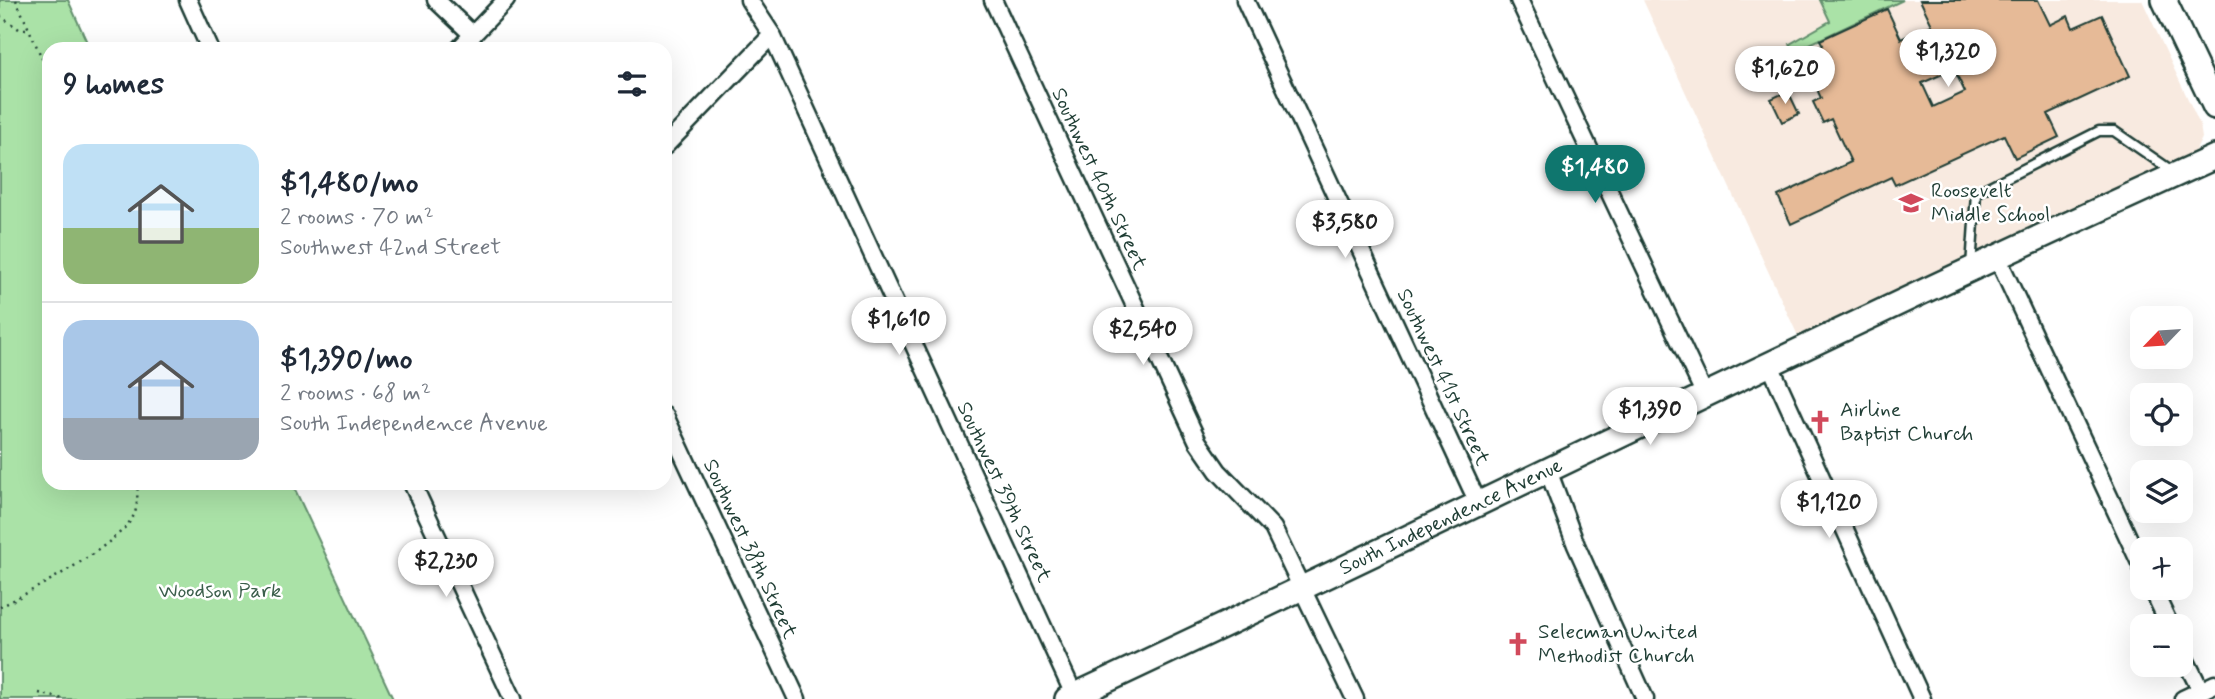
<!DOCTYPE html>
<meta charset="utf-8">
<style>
:root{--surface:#fff;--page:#f2f2f3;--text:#1f2937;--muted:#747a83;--line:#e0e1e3;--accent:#0f766e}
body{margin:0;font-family:Mynerve,sans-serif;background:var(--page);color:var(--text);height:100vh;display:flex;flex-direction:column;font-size:26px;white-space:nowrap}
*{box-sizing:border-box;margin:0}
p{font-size:23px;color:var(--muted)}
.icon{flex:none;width:38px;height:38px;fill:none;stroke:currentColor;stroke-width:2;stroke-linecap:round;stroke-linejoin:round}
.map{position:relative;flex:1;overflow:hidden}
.side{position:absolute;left:42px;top:42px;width:630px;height:448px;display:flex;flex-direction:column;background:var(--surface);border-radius:21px;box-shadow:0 7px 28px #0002}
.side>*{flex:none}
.needle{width:46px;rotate:245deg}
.buttons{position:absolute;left:2130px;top:306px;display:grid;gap:14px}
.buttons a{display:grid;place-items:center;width:63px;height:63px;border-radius:14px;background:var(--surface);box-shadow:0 7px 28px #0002;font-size:35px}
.price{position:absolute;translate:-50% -60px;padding:0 16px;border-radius:24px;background:#fff;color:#222;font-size:23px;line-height:46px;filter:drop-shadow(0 2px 4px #0008)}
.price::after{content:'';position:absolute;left:50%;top:42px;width:21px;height:16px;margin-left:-10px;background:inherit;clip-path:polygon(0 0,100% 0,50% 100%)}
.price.active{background:var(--accent);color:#fff}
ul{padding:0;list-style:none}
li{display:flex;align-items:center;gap:21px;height:175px;padding:0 21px}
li+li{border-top:2px solid var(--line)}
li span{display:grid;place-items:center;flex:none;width:196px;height:140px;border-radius:21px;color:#555}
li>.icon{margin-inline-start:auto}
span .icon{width:84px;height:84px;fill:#fffc;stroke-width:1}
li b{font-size:30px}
h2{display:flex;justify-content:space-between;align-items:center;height:84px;padding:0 21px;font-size:30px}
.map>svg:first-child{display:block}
.built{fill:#f8eae0}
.green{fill:#aae2a7;stroke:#64906e;stroke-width:2}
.building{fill:#e6ba97;stroke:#1f3d34;stroke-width:2;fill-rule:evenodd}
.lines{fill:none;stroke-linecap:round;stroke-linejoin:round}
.lane-casing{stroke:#1f3d34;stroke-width:13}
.street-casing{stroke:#1f3d34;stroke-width:21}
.secondary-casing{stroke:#1f3d34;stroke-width:28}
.path{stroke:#1f3d34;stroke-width:2.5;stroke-dasharray:2 5;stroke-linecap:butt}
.lane{stroke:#fff;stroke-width:8}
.street{stroke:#fff;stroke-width:16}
.secondary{stroke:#fff;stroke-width:23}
.labels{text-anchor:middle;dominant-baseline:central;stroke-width:5;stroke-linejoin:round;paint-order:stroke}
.street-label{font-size:21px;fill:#1f3d34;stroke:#fff}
.poi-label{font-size:21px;fill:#1f3d34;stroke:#fff;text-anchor:start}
.park-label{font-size:21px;fill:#3b5e4b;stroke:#fff}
</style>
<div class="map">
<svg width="2215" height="699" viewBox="0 0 2215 699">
<rect width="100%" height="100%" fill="#fff"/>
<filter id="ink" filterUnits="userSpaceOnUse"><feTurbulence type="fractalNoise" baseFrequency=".0143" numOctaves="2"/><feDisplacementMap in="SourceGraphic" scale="14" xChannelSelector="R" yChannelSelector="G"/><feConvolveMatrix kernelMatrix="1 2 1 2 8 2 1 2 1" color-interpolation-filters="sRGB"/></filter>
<g filter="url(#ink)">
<polygon class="built" points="1643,0 2142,0 2200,125 2202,138 2195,152 1798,336"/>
<g class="green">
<polygon points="0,0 68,0 90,49 49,49 49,483 292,483 393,699 0,699"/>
<polygon points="1820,0 1903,0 1793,52 1790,44 1830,21"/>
</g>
<g class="building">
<path d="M 1920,0 L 2038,0 L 2050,25 L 2068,16 L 2073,28 L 2102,15 L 2130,76 L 2048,114 L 2059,137 L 2015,158 L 2004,135 L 1895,185 L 1891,177 L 1791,224 L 1778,196 L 1851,162 L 1831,119 L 1823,123 L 1813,102 L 1821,98 L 1801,55 L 1823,45 L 1820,40 L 1887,9 L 1901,39 L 1932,25 ZM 1954,69 L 1965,92 L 1933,107 L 1922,83 Z"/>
<polygon points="1788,91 1799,114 1782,122 1771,99"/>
</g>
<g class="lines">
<g class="lane-casing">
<polyline id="lane" points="1971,267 1976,193 2099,131 2114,131 2175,173"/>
</g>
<g class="street-casing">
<g id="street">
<polyline points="188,0 210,49"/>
<polyline points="436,0 473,35"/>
<polyline points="749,0 772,35 1076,699"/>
<polyline points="993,0 1198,442 1218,471 1273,528 1355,699"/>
<polyline points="1245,0 1479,505"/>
<polyline points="1519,0 1705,395"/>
<polyline points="459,49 506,0"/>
<polyline points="665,146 772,35"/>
<polyline points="1998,259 2142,567"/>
<polyline points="1770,365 1922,699"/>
<polyline points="665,416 797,699"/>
<polyline points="1549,473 1576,545 1645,699"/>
<polyline points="412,483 513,699"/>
<polyline points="2152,588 2170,626"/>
<polyline points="2180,649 2201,691"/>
<polyline points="2183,699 2215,684"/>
</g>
</g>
<g class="secondary-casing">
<g id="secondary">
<polyline points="2164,0 2215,107"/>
<path id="s1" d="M 1067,699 C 1451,520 1829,331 2215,157"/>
</g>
</g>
<g class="path">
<polyline points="16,0 49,74"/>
<polyline points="0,16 19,29 29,29"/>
<path d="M 0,607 C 31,591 119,546 134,515 C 138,507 137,492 138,483"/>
<polyline points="39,693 63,699"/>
</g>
<use href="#lane" class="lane"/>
<use href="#street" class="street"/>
<use href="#secondary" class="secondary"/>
</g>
</g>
<defs>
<g id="school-bare" transform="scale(1.89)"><path d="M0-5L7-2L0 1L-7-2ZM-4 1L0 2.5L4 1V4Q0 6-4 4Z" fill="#d1495b" stroke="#fff" stroke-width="2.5" paint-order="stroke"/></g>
<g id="church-bare" transform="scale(1.89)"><path d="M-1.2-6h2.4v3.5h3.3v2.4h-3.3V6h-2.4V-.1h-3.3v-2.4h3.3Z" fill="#d1495b" stroke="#fff" stroke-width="2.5" paint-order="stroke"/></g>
</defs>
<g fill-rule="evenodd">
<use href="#school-bare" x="1911" y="203"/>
<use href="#church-bare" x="1820" y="422"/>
<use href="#church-bare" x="1518" y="644"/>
</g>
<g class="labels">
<g class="street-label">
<text transform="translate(1099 179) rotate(65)">Southwest 40th Street</text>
<text transform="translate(1443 377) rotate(65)">Southwest 41st Street</text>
<text transform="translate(1004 492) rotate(65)">Southwest 39th Street</text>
<text stroke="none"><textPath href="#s1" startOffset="425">South Independence Avenue</textPath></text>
<text transform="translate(750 549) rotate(65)">Southwest 38th Street</text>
</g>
<g class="poi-label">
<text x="1931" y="191">Roosevelt<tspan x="1931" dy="24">Middle School</tspan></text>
<text x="1840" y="410">Airline<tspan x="1840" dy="24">Baptist Church</tspan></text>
<text x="1538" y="632">Selecman United<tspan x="1538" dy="24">Methodist Church</tspan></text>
</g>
<g class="park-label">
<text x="220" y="591">Woodson Park</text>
</g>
</g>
</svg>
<div class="buttons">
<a><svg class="needle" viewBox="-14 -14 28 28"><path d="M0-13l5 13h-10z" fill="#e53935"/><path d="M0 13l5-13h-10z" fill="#747a83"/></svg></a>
<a><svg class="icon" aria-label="locate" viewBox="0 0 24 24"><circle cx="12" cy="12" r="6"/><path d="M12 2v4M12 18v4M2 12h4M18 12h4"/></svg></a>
<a><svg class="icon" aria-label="layers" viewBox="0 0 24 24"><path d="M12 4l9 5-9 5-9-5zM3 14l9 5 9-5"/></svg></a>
<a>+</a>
<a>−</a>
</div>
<b class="price" style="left:1948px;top:89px">$1,320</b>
<b class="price" style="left:1785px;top:106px">$1,620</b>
<b class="price active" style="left:1595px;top:205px">$1,480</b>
<b class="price" style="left:1345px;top:260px">$3,580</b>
<b class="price" style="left:899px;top:357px">$1,610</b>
<b class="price" style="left:1143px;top:367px">$2,540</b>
<b class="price" style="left:1650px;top:447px">$1,390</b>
<b class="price" style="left:1829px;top:540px">$1,120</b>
<b class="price" style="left:446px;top:599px">$2,230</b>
<section class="side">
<h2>9 homes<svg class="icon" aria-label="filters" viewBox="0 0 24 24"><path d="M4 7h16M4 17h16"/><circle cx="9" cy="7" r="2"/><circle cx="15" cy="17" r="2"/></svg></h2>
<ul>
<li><span style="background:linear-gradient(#bfe0f5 60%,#8fb573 0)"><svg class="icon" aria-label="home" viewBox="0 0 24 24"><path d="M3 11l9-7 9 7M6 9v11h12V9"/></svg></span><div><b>$1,480/mo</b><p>2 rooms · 70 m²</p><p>Southwest 42nd Street</p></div></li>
<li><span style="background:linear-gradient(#a9c7e8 70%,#9aa5b1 0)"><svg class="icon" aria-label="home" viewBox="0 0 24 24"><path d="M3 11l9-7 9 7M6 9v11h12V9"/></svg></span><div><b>$1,390/mo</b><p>2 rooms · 68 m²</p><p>South Independence Avenue</p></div></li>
</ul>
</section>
</div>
